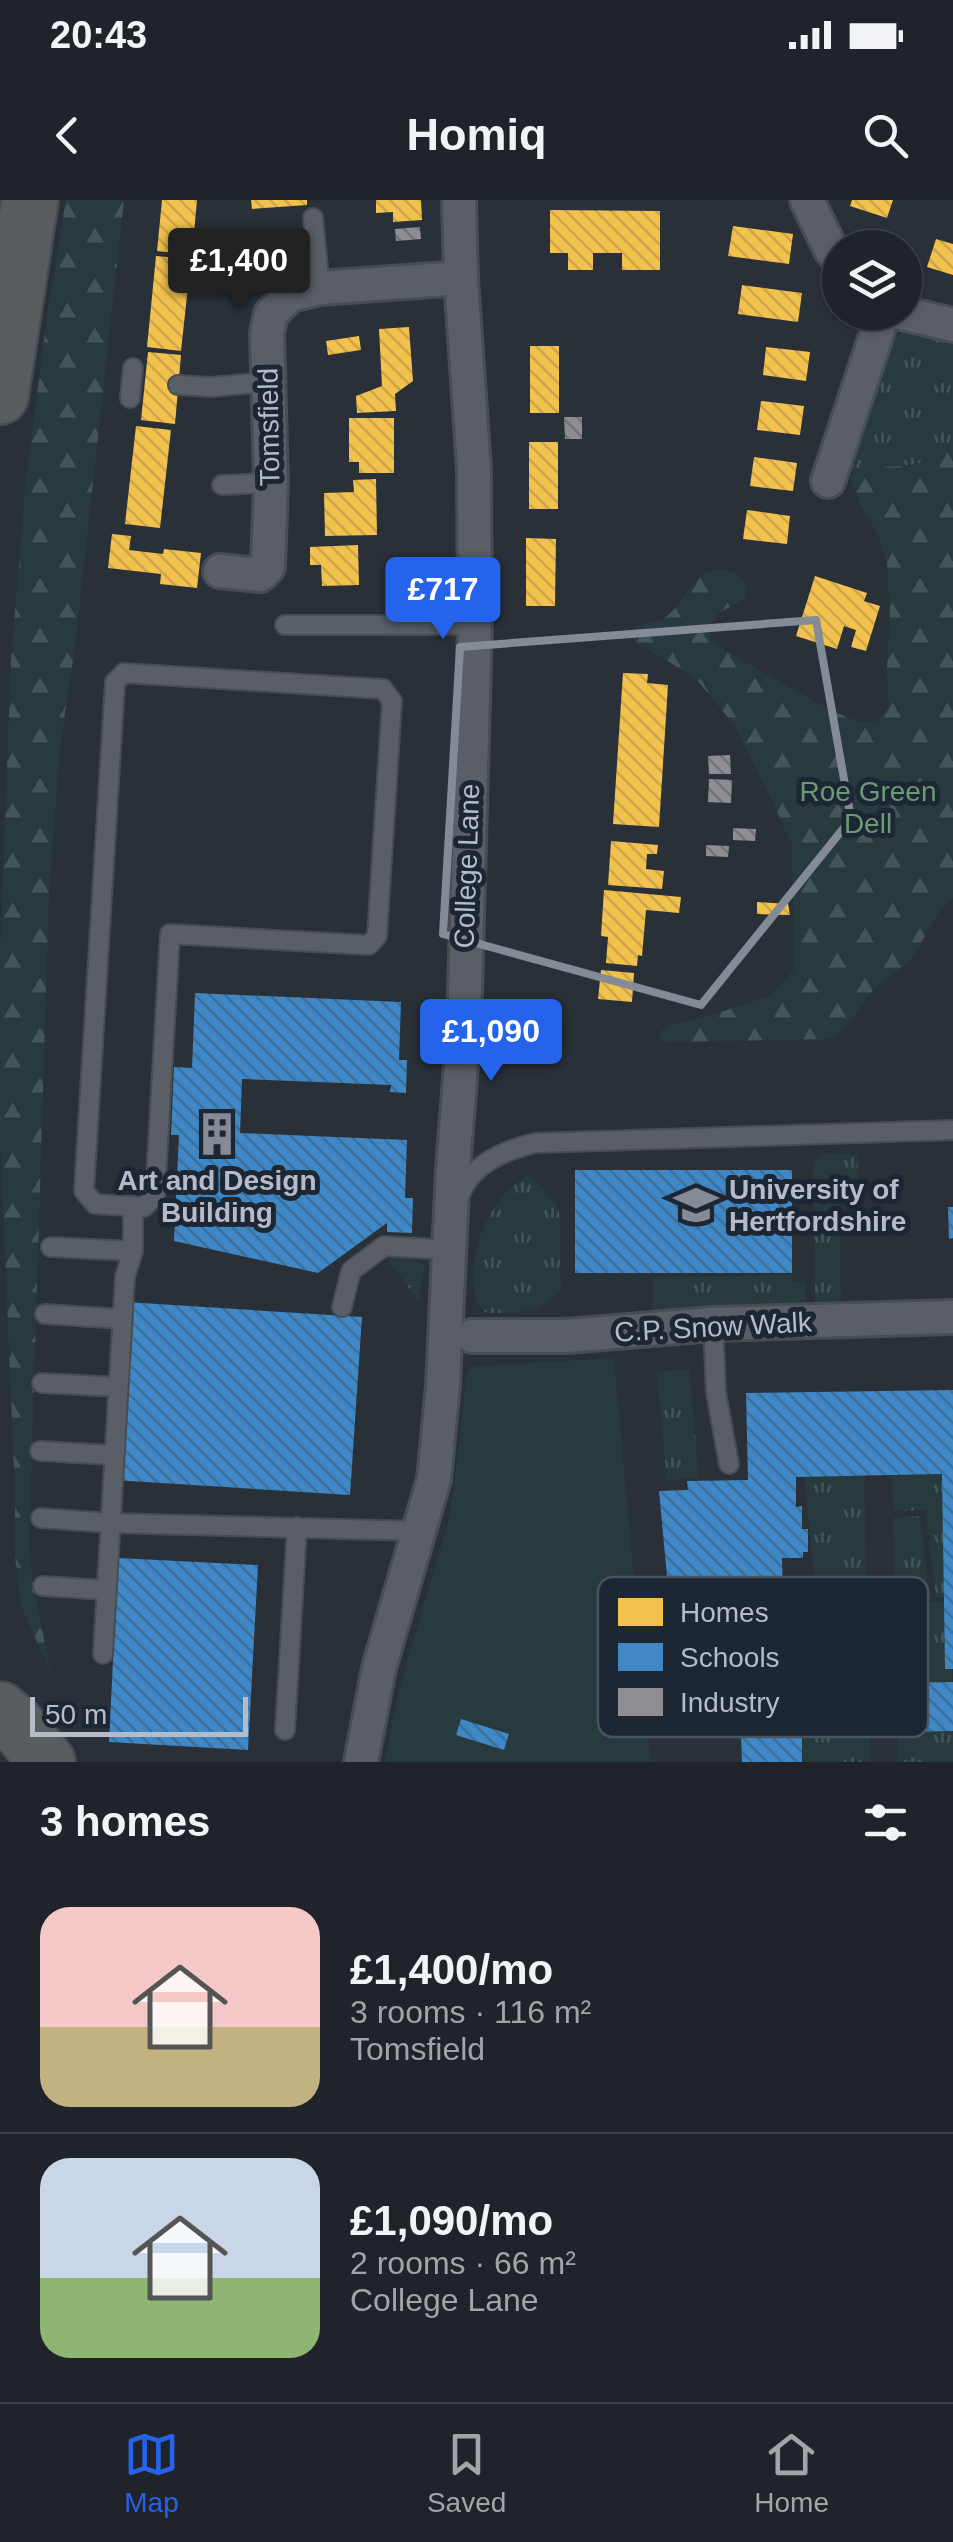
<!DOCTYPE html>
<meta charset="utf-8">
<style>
:root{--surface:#20242a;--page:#282c32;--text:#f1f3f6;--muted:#a2a4a8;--line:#3d4147;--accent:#2563eb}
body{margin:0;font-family:Arial,sans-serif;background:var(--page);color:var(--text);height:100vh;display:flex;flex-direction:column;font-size:38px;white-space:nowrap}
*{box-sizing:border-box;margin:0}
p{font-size:32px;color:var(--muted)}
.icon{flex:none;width:55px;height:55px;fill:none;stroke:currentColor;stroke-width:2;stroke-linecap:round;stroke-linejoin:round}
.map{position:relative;height:1562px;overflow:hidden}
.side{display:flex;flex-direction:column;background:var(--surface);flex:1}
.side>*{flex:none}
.fabs{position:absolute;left:822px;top:30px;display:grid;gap:20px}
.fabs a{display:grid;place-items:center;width:100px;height:100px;border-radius:50%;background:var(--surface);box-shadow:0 2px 8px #0004,0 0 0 2px var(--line);font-size:50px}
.scale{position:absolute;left:30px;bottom:25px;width:218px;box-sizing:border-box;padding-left:10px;border:5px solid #b4bcc9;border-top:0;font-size:28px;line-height:35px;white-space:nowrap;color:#b4bcc9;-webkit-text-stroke:8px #1d2633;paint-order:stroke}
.price{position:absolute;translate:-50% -85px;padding:0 22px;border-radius:10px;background:var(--accent);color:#fff;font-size:32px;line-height:65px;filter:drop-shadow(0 2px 5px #0008)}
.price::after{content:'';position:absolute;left:50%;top:60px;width:30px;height:22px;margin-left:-15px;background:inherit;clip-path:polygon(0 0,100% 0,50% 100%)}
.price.current{background:#222;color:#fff}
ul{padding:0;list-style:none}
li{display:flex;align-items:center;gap:30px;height:250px;padding:0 40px}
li+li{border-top:2px solid var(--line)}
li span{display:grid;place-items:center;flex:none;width:280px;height:200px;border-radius:30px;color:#555}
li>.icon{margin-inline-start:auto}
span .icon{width:120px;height:120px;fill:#fffc;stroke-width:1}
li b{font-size:42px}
h2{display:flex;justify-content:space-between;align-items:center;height:120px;padding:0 40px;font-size:42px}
.status{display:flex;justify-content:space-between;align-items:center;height:70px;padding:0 50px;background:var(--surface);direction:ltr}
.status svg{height:28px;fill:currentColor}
header{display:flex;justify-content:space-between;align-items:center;height:130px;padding:0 40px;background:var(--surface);font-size:45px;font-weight:700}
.dock{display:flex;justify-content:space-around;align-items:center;height:140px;border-top:2px solid var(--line);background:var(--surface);font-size:28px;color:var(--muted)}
.dock a{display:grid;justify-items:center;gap:5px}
.dock .current{color:var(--accent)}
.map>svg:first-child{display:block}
.grass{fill:url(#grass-tufts)}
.forest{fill:url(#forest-firs)}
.park{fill:#273a3e}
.homes{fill:url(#homes-back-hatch)}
.schools{fill:url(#schools-back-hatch)}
.industry{fill:url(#industry-back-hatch)}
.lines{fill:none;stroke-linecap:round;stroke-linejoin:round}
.lane-casing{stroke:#484c53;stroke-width:22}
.street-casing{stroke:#484c53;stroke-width:38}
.highway-casing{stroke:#474c53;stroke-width:60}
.lane{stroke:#5a5e66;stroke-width:18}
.street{stroke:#5a5e66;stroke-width:32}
.highway{stroke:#5a5d60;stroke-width:55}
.marked{fill:none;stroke:#848b96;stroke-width:8;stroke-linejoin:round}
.labels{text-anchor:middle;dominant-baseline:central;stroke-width:10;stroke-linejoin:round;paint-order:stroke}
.street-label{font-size:28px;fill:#b4bcc9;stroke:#1d2633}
.park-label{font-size:28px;fill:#6b9a76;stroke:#1d2633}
.poi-label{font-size:28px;font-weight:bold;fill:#b4bcc9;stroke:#1d2633}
.key{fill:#1d2633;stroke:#4a5360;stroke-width:2.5}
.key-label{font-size:28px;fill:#b4bcc9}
</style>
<div class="status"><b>20:43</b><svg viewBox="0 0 49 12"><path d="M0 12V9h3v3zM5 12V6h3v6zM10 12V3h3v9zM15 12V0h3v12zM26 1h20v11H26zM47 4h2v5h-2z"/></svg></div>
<header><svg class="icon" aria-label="back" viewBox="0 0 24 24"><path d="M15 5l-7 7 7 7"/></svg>Homiq<svg class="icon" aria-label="search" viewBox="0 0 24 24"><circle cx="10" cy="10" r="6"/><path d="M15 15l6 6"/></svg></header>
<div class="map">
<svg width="953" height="1562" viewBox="0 0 953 1562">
<defs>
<pattern id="grass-tufts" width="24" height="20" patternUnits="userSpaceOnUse" patternTransform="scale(2.5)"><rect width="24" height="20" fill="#273a3e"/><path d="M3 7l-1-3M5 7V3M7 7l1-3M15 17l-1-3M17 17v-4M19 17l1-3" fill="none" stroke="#445559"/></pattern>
<pattern id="forest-firs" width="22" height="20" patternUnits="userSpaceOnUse" patternTransform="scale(2.5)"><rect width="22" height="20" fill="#273a3e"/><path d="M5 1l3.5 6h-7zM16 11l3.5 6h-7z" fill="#445559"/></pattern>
<pattern id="homes-back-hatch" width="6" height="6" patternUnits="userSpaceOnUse" patternTransform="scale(2.5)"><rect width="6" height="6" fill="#f2c14e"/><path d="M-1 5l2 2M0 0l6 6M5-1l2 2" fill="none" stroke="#cca64a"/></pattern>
<pattern id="schools-back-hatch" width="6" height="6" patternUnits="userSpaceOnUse" patternTransform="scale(2.5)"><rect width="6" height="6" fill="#3f88c5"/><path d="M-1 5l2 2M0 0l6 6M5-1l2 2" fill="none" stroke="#3c709c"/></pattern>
<pattern id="industry-back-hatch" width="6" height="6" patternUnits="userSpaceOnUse" patternTransform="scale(2.5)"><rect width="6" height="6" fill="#8d8d92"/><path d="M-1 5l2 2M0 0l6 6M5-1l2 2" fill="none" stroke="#737478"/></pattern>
</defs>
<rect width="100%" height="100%" fill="#2a3038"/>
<g class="grass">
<path d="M 909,129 L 953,138 L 953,243 C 943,250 931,260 919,263 C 895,270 870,261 850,278 L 887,142 Z"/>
<polygon points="858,954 858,986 839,987 841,1106 815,1106 813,963 820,955"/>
<path d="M 526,976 L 532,977 L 559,1008 L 561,1089 C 545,1112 511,1116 485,1112 C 473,1102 474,1089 474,1074 C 476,1033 491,1001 526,976 Z"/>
<polygon points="395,1056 410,1058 424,1065 419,1102 388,1059"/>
<polygon points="792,1075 793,1081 805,1082 806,1107 653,1115 653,1078"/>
<polygon points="689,1169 699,1278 667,1280 657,1172"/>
<polygon points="942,1274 944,1397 936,1397 926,1310 893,1311 892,1275"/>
<path d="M 864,1275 L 867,1397 C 837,1401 839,1422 819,1425 L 804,1276 Z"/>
<polygon points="920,1316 930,1402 944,1403 945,1468 952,1469 952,1482 896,1483 893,1318"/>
<polygon points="953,1531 953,1562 898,1562 897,1532"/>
<polygon points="869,1533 870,1562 802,1562 802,1534"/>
</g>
<g class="forest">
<polygon points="66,0 124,0 74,454 60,546 49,696 29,1343 32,1379 51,1473 21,1406 15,1356 15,1292 0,937 0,756 11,460 26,279 48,109"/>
<path d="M 953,243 L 953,698 C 931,715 928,736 913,756 C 902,772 883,779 871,793 C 854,812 854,825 829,839 L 664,842 L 659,836 L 662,830 L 670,825 L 718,813 L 770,796 L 794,770 L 792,645 L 770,596 L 735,526 L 697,480 L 657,454 L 635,443 L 631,433 C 640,420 655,425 667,416 C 686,402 693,368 722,370 C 735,371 741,377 747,388 L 745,398 L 719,413 L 709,426 L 711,440 L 741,460 L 830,510 L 859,522 L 878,521 L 888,507 L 887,466 L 890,418 L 887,362 L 877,332 L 862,308 L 850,278 C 870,261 895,270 919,263 C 931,260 943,250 953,243 Z"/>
</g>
<polygon class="park" points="614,1158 651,1562 385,1562 399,1490 450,1316 467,1172 471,1167 477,1166"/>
<g class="homes">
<polygon points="162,0 197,0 192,55 157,51"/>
<polygon points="251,0 307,0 307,5 252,9"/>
<polygon points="376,0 421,0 422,20 393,22 393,12 376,13"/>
<polygon points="852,0 893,0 887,18 850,6"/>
<polygon points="550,10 660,11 660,70 622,70 622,53 593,53 593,70 568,70 568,53 550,53"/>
<polygon points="733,26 793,34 789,64 728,56"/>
<polygon points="936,39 953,44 953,75 927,67"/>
<polygon points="156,56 191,59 181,151 147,147"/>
<polygon points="742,85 802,93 798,122 738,114"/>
<polygon points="409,127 413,181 395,194 396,211 357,213 356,196 382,186 379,129"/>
<polygon points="359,136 361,150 328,155 326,141"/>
<rect x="530" y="146" width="29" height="67"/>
<polygon points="766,147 810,152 806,181 763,175"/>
<polygon points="148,152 181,155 175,224 141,220"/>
<polygon points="761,201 804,206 800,235 757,230"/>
<polygon points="349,218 394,218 394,273 359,273 359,262 349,262"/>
<polygon points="136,226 171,230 160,328 125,324"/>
<rect x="529" y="242" width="29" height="67"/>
<polygon points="754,257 797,263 793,291 750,286"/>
<polygon points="376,279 377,335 325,336 324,293 354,292 353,280"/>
<polygon points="747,310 790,316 787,344 743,339"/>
<polygon points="112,334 131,336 129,350 163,354 164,349 201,353 197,388 160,384 161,374 108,368"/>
<polygon points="526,338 556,339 555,406 526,406"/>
<polygon points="358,345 359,385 322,386 321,365 310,365 310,347"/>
<polygon points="815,376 867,393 864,401 880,406 866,451 851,447 856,430 844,426 837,449 796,436"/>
<polygon points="623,473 648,474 647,483 668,485 659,627 613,624"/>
<polygon points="611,641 658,645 657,654 647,654 646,669 664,671 662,689 608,685"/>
<polygon points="604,690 681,697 679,713 646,710 642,756 638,755 637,766 606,763 608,737 601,736"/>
<polygon points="757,702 788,704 790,715 757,714"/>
<polygon points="601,770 634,773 632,802 598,799"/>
</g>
<g class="schools">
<polygon points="195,793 401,802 399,860 407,860 406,893 390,892 391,885 242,879 240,933 407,940 405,998 413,998 412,1033 387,1032 387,1023 318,1073 174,1041 179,935 171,935 174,867 192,868"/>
<rect x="575" y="970" width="217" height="103"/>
<polygon points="948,1007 953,1007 953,1038 949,1039"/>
<polygon points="126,1102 362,1117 350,1295 114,1280"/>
<polygon points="953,1190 953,1469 945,1469 942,1274 796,1277 796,1307 802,1306 802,1329 808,1329 808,1352 803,1352 803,1358 782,1358 784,1463 797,1463 797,1485 953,1482 953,1531 802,1534 802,1562 742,1562 741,1534 682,1536 659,1291 688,1290 687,1281 748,1280 746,1193"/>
<polygon points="118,1358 258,1365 248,1550 109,1542"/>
<polygon points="461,1519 509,1534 504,1550 456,1535"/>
</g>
<g class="industry">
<polygon points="420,27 421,39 396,41 395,29"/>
<polygon points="564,217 582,217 582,239 565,239"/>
<polygon points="730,555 731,574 709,574 708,556"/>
<polygon points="709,579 732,580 731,603 708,602"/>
<polygon points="733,628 756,629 755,641 733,640"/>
<polygon points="706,645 729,646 728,657 706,656"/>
</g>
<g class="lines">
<g class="lane-casing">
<g id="lane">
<polyline points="313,18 320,88"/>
<polyline points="178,185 211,187 268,182"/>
<polyline points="130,198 133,168"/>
<polyline points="222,285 271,283"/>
<polyline points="285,425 475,425"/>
<polygon points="124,473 383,489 392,501 377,736 369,745 170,734 155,996 144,1007 95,1004 84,991 115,482"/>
<path d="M 458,1000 C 469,965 502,951 535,943 L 953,930"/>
<polyline points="51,1047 133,1051"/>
<polyline points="342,1107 351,1071 384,1046 450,1050"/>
<polyline points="45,1114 122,1119"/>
<polyline points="713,1124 716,1192 729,1264"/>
<polyline points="42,1183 118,1187"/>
<polyline points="40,1251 113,1255"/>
<polyline points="41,1318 109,1323 419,1331"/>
<polyline points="43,1386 105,1390"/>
<polyline points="103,1454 125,1077 133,1051 133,1006"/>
<polyline points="285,1530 297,1327"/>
</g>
</g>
<g class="street-casing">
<g id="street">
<polyline points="807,0 831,50 840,61"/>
<polyline points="897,112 953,125"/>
<polyline points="828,281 884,112"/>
<polyline points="220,371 260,375 268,367 271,283 267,133 271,114 290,95 320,88 461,78"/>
<polyline points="472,1136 567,1136 713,1124 953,1117"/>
<polyline points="361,1562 379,1468 434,1279 443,1185 453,968 464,828 475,425 474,270 461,78 459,0"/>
</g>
</g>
<g class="highway-casing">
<g id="highway">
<polyline points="0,196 30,0"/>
<polyline points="0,1510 16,1524 47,1562"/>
</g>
</g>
<use href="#lane" class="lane"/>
<use href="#street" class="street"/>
<use href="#highway" class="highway"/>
</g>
<path class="marked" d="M 816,420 L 851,619 L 701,805 L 443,734 L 460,447 Z"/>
<defs>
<g id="building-bare" transform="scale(3.45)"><path d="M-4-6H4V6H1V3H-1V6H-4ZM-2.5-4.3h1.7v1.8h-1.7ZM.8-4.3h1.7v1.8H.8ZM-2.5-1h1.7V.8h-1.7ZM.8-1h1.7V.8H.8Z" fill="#848b96" stroke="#1d2633" stroke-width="2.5" paint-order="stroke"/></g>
<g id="university-bare" transform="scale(3.45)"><path d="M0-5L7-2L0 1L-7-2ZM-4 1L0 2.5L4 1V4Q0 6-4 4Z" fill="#848b96" stroke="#1d2633" stroke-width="2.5" paint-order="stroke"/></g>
</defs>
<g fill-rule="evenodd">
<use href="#building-bare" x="217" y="934"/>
<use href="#university-bare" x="696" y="1005"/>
</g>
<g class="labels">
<g class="street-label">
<text transform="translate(269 227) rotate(-91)">Tomsfield</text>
<text transform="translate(467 666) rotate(-88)">College Lane</text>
<text transform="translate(713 1127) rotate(-3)">C.P. Snow Walk</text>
</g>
<g class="park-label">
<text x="868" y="591">Roe Green<tspan x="868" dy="32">Dell</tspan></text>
</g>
<g class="poi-label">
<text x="217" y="980">Art and Design<tspan x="217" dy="32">Building</tspan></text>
<text x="729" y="989" text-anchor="start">University of<tspan x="729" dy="32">Hertfordshire</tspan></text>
</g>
</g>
<rect x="598" y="1377" width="330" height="160" rx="15" class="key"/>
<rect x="618" y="1398" width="45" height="28" fill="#f2c14e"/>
<rect x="618" y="1443" width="45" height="28" fill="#3f88c5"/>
<rect x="618" y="1488" width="45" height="28" fill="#8d8d92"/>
<g class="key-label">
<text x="680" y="1422">Homes</text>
<text x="680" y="1467">Schools</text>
<text x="680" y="1512">Industry</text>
</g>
</svg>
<div class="fabs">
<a><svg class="icon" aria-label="layers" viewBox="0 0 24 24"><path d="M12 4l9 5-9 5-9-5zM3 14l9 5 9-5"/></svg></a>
</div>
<div class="scale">50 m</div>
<b class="price current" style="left:239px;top:113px">£1,400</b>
<b class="price" style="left:443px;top:442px">£717</b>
<b class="price" style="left:491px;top:884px">£1,090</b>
</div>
<section class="side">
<h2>3 homes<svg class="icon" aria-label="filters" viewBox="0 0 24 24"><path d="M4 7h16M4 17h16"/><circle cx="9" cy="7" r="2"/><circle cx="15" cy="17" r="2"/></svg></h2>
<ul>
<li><span style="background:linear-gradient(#f6c9c9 60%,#c2b280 0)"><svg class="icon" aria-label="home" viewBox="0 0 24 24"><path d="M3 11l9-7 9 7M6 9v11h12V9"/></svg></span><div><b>£1,400/mo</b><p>3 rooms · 116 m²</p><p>Tomsfield</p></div></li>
<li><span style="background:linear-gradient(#c9d6e8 60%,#8fb573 0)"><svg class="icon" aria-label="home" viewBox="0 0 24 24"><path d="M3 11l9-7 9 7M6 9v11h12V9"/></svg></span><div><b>£1,090/mo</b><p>2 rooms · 66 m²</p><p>College Lane</p></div></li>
</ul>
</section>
<nav class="dock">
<a class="current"><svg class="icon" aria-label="map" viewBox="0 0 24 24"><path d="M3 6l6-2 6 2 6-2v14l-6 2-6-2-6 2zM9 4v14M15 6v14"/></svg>Map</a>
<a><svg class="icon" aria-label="saved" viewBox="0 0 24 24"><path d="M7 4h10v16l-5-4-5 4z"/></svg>Saved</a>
<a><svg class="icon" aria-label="home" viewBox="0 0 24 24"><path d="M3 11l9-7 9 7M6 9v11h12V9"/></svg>Home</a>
</nav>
